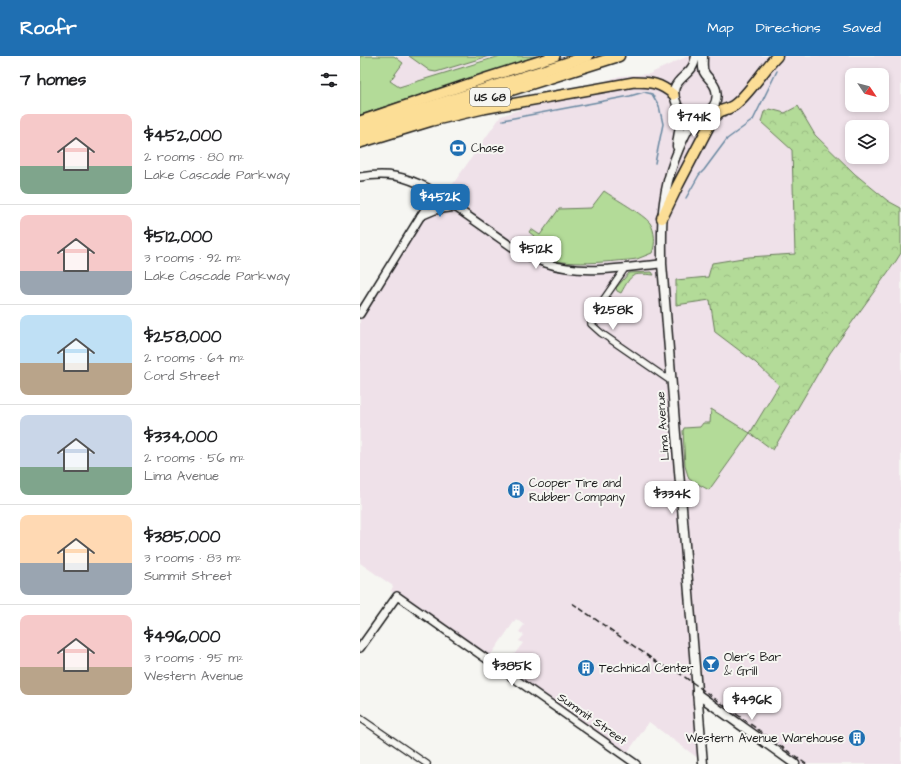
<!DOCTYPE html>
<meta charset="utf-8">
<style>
:root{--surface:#fff;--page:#f2f2f2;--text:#202124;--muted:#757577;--line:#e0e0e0;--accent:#1f6fb2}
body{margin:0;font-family:"Architects Daughter",sans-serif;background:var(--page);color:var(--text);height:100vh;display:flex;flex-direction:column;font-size:15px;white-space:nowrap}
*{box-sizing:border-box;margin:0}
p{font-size:13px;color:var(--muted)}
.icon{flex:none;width:22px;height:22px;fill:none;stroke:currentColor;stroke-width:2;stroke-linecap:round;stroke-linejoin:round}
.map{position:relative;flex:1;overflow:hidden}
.sheet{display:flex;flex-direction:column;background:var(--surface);width:360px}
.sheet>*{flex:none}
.needle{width:26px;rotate:125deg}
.fabs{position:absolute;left:485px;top:12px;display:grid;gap:8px}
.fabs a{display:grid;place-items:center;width:44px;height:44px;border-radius:8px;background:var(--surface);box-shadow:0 2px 6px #0003;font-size:20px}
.price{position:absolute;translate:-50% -34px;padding:0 9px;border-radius:8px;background:#fff;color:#222;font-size:13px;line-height:26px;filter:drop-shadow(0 1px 2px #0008)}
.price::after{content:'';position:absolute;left:50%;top:24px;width:12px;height:9px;margin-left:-6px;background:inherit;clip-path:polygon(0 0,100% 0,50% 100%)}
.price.selected{background:var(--accent);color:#fff}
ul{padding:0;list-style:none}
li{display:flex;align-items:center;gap:12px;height:100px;padding:0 20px}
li+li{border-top:1px solid var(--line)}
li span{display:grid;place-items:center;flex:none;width:112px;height:80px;border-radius:8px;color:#555}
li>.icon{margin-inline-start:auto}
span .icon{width:48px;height:48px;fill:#fffc;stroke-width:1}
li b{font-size:17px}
h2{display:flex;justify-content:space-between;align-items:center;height:48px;padding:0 20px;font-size:17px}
header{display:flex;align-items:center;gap:24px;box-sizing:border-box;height:56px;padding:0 20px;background:var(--accent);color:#fff}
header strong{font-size:19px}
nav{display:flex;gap:22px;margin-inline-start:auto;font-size:14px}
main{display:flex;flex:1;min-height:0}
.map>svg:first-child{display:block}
.built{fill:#efe1e9;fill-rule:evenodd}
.green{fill:#b3db98;stroke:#687c5a}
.forest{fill:url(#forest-crowns);stroke:#687c5a}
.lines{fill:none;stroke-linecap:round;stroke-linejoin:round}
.stream{stroke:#6a89a2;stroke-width:1.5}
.minor-casing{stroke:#1c1c1c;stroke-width:8}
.tertiary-casing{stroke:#1c1c1c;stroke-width:10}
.secondary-casing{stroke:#1c1c1c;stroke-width:11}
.trunk-casing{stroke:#1c1c1c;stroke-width:12}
.motorway-casing{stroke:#1c1c1c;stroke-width:13}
.minor{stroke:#f6f6f2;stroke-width:5.5}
.tertiary{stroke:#f6f6f2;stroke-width:7}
.secondary{stroke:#f6f6f2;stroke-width:8}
.trunk{stroke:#fcde96;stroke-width:9}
.motorway{stroke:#fcde96;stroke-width:10}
.rail{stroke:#1c1c1c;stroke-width:1.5;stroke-dasharray:6 3;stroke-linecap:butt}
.labels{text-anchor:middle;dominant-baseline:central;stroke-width:4;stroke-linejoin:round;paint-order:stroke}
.shield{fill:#f6f6f2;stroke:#5d5d5c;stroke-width:1}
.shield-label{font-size:11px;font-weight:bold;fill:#1c1c1c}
.poi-label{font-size:12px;fill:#1c1c1c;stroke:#f6f6f2;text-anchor:start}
.street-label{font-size:12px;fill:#1c1c1c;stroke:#f6f6f2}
</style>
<header>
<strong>Roofr</strong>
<nav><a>Map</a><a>Directions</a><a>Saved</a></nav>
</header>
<main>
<section class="sheet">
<h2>7 homes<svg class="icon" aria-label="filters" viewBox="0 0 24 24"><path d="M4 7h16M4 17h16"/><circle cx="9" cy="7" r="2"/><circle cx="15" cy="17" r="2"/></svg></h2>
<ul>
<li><span style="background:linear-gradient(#f6c9c9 65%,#7fa58c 0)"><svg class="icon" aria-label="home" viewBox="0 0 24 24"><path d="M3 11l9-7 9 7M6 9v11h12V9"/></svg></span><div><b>$452,000</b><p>2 rooms · 80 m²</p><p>Lake Cascade Parkway</p></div></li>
<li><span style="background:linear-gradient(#f6c9c9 70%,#9aa5b1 0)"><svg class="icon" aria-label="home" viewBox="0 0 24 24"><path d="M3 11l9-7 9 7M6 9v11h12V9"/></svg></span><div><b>$512,000</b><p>3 rooms · 92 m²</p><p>Lake Cascade Parkway</p></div></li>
<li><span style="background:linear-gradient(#bfe0f5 60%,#b9a48a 0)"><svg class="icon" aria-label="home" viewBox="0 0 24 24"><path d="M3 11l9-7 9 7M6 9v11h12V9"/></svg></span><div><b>$258,000</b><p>2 rooms · 64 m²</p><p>Cord Street</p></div></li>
<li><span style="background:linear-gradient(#c9d6e8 65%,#7fa58c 0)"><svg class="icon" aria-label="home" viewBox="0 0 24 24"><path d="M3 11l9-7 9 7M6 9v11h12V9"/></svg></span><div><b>$334,000</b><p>2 rooms · 56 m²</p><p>Lima Avenue</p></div></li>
<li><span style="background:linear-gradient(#ffd9b3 60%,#9aa5b1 0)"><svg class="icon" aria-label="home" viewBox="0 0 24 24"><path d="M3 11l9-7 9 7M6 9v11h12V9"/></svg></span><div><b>$385,000</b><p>3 rooms · 83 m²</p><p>Summit Street</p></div></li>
<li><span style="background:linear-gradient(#f6c9c9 65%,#b9a48a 0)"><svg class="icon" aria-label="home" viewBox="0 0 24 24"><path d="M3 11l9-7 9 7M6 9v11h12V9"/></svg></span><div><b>$496,000</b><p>3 rooms · 95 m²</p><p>Western Avenue</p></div></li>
</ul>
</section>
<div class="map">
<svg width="541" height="708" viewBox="0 0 541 708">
<defs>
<pattern id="forest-crowns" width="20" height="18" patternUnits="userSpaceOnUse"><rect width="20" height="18" fill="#b3db98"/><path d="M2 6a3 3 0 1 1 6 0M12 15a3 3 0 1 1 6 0" fill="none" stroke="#99bb82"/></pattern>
</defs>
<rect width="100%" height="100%" fill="#f6f6f2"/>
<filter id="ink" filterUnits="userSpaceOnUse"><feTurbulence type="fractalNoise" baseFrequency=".025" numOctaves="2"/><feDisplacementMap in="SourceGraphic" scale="8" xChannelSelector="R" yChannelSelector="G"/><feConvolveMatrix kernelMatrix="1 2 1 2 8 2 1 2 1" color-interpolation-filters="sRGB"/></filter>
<g filter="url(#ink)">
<g class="built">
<polygon points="0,0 137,0 107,9 85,24 0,50"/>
<path d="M 328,0 L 541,0 L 541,708 L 435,708 L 337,638 L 342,705 L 289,666 L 265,700 L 143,613 L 163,587 L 159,585 L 164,579 L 159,576 L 164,569 L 156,563 L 128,603 L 37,540 L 31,535 L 33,530 L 0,507 L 0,258 L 75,137 L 83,142 L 141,60 L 260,20 L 289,18 ZM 492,19 L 522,19 L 522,49 L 492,49 ZM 492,71 L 522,71 L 522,101 L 492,101 Z"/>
</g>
<g class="green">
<polygon points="0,0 34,0 43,7 30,25 39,31 140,0 177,0 0,59"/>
<polygon points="49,0 129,0 76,16 70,15"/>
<path d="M 244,135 C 254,142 283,158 290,167 C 295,175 296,188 292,197 L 277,203 L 269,204 C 240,206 186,214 164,190 L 163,185 L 169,188 L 174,180 L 169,176 L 171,173 L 180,179 L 199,153 L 231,152 Z"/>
<path d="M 292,216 L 294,219 C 272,217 272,217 261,237 L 257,235 L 256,232 L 269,217 Z"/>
<polygon points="351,353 390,377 349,434 329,423 325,410 323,375 324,372 340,371 343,367 350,367"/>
</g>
<polygon class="forest" points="438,50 455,79 495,118 528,145 541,152 541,197 536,205 470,297 413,394 390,377 419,329 396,307 355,276 350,244 316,249 316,224 348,221 352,207 389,201 435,198 432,94 401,66 404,56 410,53 425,57"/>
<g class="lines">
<g class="stream">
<polyline points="143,64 270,40 284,36 292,38 299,50 303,68 295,107"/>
<polyline points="326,142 339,119 344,114 367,83 393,64 417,15"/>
</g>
<g class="minor-casing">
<g id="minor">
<polyline points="266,211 232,260 231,268 241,277 312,326"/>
<polyline points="0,662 67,708"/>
</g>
</g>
<g class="tertiary-casing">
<g id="tertiary">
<path d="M 0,121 C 27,116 44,120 68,132 L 158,195 C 173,203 189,210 207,212 C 237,217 272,210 302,208"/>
<polyline points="61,160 75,154 96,151"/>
<polyline points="0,258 75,137"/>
<polyline points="0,592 37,540 276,708"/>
</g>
</g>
<g class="secondary-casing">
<g id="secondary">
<path d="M 318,51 C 334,66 361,57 356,34 C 354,26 347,22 344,16 C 342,12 343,5 343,0"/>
<path d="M 336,59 C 320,86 308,115 304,146 C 301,166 302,187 302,208 L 343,708"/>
<path d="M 317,90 C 318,76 323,65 318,52 C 316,44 312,39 315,31 C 318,24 325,20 330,14 C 333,11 335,5 336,0"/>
<polyline points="337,638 435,708"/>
</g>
</g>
<g class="trunk-casing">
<g id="trunk">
<polyline points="0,65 126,22 195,0"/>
<path d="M 0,87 L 72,65 L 123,53 L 274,26 C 291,26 300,27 314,39"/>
</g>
</g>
<g class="motorway-casing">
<g id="motorway">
<path d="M 343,58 C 353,57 365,55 373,50 C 387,41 404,13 417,0"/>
<polyline points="0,73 228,0"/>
<polyline points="0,82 259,0"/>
<polyline points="302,162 318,129 353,62 360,55"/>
</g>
</g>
<use href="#minor" class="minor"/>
<use href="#tertiary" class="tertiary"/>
<use href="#secondary" class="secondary"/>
<use href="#trunk" class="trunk"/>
<use href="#motorway" class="motorway"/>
<polyline class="rail" points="212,547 301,609 315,614 336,629 446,708"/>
</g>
</g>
<defs>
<g id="bank-disc" transform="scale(0.9)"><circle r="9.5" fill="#1f6fb2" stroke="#f6f6f2"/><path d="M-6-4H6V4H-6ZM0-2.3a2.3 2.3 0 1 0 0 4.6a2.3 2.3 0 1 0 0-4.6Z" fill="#fff"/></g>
<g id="building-disc" transform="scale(0.9)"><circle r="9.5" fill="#1f6fb2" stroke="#f6f6f2"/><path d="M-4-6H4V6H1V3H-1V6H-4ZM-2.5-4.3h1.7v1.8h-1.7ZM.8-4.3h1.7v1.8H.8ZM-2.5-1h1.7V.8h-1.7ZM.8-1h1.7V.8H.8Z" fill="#fff"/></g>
<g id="bar-disc" transform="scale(0.9)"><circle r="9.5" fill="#1f6fb2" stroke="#f6f6f2"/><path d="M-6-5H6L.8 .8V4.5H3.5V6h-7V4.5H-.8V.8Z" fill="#fff"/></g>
</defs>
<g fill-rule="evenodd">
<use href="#bank-disc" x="98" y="92"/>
<use href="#building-disc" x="156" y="434"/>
<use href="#bar-disc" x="351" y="608"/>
<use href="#building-disc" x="226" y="612"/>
<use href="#building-disc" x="497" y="682"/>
</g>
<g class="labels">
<rect class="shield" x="110" y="32" width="40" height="18" rx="3"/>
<g class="shield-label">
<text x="130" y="41">US 68</text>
</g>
<g class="poi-label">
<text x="111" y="92">Chase</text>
<text x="169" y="427">Cooper Tire and<tspan x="169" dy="14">Rubber Company</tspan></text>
<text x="364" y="601">Oler's Bar<tspan x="364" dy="14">&amp; Grill</tspan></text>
<text x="239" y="612">Technical Center</text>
<text x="484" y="682" text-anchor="end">Western Avenue Warehouse</text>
</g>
<g class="street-label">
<text transform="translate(303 370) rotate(-94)">Lima Avenue</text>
<text transform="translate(232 663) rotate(35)">Summit Street</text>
</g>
</g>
</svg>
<div class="fabs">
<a><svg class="needle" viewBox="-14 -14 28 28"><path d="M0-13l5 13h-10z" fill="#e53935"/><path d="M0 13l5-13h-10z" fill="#757577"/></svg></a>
<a><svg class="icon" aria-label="layers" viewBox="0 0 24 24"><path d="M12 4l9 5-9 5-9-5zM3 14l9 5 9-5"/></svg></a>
</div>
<b class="price" style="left:334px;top:82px">$741K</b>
<b class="price selected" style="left:80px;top:162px">$452K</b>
<b class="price" style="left:176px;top:214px">$512K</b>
<b class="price" style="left:253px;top:275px">$258K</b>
<b class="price" style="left:312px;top:459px">$334K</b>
<b class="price" style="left:152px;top:631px">$385K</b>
<b class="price" style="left:392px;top:665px">$496K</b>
</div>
</main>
